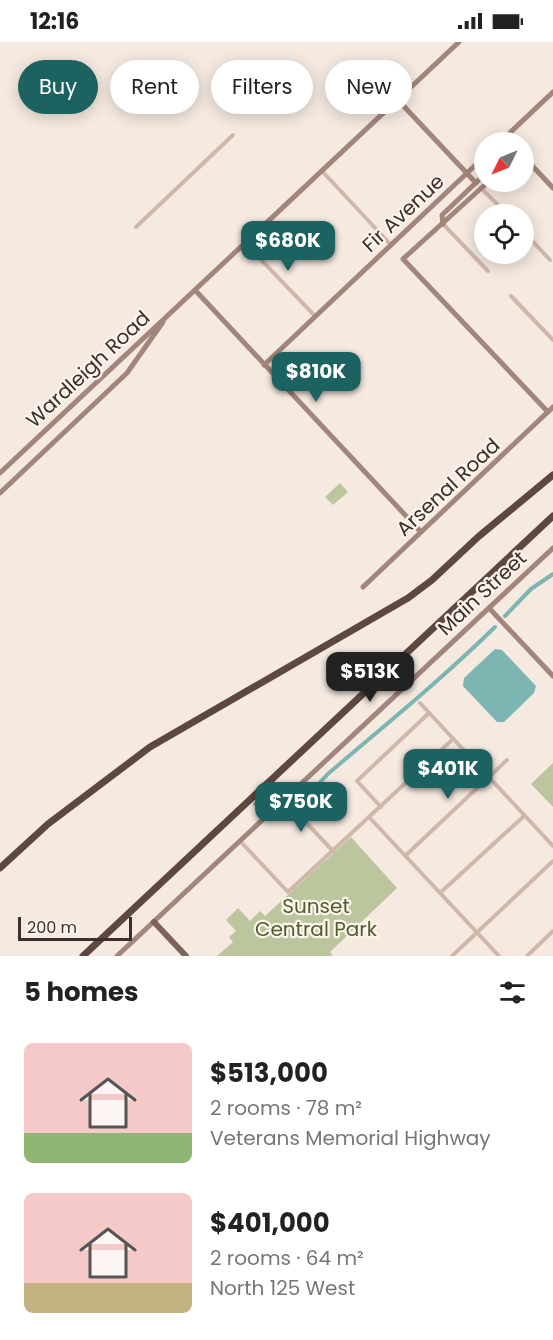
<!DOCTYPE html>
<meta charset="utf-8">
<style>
:root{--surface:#fff;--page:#f6f6f6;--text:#222;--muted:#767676;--accent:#1b6260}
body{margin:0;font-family:Poppins,sans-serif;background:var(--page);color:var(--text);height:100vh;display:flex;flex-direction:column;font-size:22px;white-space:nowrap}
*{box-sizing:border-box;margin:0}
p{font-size:20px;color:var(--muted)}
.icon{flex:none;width:33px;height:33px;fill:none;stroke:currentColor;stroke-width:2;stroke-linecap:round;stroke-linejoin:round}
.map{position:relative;height:914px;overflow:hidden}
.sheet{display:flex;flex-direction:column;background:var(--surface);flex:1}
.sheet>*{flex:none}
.guide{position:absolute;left:18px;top:18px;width:518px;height:54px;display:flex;gap:12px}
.needle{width:39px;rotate:227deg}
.controls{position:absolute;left:474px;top:90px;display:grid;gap:12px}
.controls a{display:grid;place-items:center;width:60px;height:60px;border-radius:50%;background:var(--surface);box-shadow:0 3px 15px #0003;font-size:30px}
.scale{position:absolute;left:18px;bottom:15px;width:114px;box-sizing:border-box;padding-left:6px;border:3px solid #3c2e2a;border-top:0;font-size:16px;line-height:21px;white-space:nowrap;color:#3c2e2a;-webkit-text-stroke:4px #fcf4ed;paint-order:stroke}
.price{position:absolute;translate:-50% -51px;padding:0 14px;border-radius:12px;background:var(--accent);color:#fff;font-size:20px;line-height:39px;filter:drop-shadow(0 2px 3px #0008)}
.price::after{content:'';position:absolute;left:50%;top:36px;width:18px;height:14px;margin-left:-9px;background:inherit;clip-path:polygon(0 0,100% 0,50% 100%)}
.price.selected{background:#222;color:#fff}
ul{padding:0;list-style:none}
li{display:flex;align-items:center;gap:18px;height:150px;padding:0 24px}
li span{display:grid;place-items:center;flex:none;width:168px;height:120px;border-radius:9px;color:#555}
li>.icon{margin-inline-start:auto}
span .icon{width:72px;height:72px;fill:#fffc;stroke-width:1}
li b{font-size:26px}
h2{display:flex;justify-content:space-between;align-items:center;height:72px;padding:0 24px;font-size:26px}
.chip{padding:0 21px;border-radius:27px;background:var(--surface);box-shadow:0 3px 15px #0003;font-size:21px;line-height:54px}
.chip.selected{background:var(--accent);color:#fff}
.status{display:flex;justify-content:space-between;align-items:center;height:42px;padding:0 30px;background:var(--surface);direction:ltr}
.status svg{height:16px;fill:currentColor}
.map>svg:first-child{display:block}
.green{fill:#bcc69e}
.water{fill:#7cb5b2}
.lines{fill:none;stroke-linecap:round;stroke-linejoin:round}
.canal{stroke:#7cb5b2;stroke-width:4}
.street{stroke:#cfb8aa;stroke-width:4}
.secondary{stroke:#a3867b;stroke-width:5}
.primary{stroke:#7f635a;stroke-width:6}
.highway{stroke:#5e4740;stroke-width:7}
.labels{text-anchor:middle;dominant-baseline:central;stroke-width:4.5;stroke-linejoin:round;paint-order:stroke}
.street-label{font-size:20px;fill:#3c2e2a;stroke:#fcf4ed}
.park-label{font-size:20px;fill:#4f5d2b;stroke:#fcf4ed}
</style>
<div class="status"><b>12:16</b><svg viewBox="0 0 49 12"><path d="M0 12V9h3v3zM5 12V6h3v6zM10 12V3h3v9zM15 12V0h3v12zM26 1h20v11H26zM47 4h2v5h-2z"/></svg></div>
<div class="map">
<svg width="553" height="914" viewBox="0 0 553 914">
<rect width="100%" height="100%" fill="#f5e9e0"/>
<g class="green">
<polygon points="340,441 348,450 333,463 325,455"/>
<polygon points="553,721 553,765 531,742"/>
<polygon points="351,795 397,846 330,910 333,914 217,914 233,900 229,895 236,889 226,878 238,866 250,879 260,869 265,874"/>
</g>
<polygon class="water" points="495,607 502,608 536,644 534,651 504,680 497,680 463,644 464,636"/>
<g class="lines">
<g class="canal">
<polyline points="505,574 531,547 553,532"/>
<polyline points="255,762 267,762"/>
<path d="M 292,763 C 306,760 319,740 329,731 C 385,683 442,637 495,585"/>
</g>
<g class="street">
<polyline points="322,129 391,203"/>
<polyline points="481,146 507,172"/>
<polyline points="443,182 488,229"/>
<polyline points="136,185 233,93"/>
<polyline points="524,190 550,218"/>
<polyline points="245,201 315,274"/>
<polyline points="511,254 553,298"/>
<polyline points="420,661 553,804"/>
<polyline points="381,765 357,739 429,671"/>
<polyline points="276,766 296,770 333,809"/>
<polyline points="369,775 499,914"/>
<polyline points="240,799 288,850 453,697"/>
<polyline points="405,814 507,718"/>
<polyline points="440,851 524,774"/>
<polyline points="452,914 553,819"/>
<polyline points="527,914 553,889"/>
</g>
<g class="secondary">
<polyline points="397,57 476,141"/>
<polyline points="500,100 553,50"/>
<polyline points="524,115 553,146"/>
<polyline points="488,140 403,217 548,370"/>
<polyline points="443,182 442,173 484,133"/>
<polyline points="195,248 421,490"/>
<polyline points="264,323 484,115"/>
<polyline points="0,431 459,0"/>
<polyline points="0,451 127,331 163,280"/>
<polyline points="363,545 553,365"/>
<polyline points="489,566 553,634"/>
<polyline points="117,914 553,506"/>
</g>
<polyline class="primary" points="154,880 186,914"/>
<g class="highway">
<polyline points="0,826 48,782 150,705 408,556 432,538 478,495 553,433"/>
<polyline points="83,914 553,474"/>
</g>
</g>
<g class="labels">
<g class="street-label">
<text transform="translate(403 171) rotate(-43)">Fir Avenue</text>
<text transform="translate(88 327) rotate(-43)">Wardleigh Road</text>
<text transform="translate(448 445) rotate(-43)">Arsenal Road</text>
<text transform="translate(482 551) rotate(-43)">Main Street</text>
</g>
<g class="park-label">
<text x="316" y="864">Sunset<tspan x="316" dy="23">Central Park</tspan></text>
</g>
</g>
</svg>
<div class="controls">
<a><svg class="needle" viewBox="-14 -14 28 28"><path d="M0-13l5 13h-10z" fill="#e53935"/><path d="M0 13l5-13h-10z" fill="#767676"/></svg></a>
<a><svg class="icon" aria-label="locate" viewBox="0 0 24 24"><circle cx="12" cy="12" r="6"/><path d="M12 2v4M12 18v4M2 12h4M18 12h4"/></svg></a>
</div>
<div class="scale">200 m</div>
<b class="price" style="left:288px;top:230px">$680K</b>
<b class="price" style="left:316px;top:361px">$810K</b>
<b class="price selected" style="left:370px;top:661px">$513K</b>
<b class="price" style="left:448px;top:758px">$401K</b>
<b class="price" style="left:301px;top:791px">$750K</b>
<div class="guide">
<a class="chip selected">Buy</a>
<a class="chip">Rent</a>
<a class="chip">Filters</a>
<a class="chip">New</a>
</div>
</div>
<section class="sheet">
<h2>5 homes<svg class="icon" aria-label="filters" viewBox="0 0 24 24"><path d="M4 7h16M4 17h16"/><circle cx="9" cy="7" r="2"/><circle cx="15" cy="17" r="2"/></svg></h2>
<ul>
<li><span style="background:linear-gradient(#f6c9c9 75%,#8fb573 0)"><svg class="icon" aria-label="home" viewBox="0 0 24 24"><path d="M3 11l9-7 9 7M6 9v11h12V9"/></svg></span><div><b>$513,000</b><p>2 rooms · 78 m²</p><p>Veterans Memorial Highway</p></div></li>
<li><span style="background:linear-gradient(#f6c9c9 75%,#c2b280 0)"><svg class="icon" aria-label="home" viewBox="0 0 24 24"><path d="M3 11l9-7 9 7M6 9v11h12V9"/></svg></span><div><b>$401,000</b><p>2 rooms · 64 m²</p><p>North 125 West</p></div></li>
</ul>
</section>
